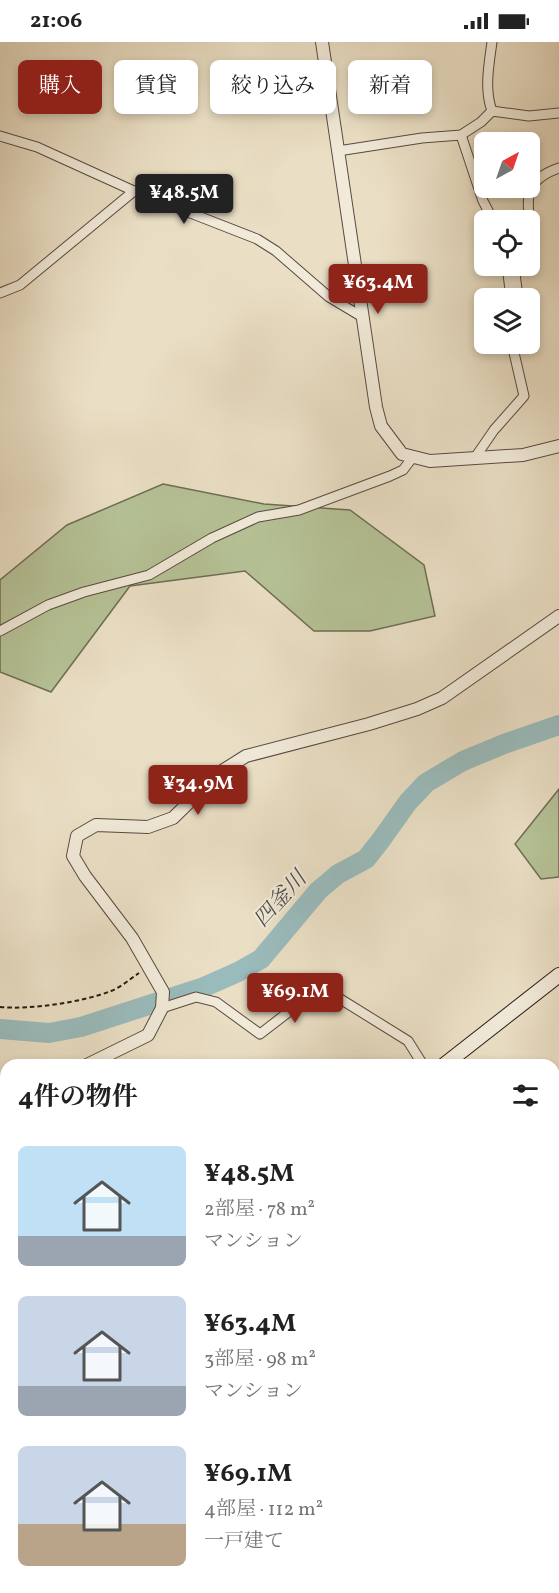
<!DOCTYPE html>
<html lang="ja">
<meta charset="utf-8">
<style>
:root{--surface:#fff;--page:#f6f6f6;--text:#222;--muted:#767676;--accent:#8f2418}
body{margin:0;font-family:Vollkorn,"Noto Serif JP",serif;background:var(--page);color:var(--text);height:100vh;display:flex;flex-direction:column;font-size:22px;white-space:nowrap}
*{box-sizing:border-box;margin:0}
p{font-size:20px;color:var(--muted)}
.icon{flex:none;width:33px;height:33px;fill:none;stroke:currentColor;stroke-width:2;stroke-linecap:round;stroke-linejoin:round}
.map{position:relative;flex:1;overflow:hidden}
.panel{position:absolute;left:0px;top:1017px;width:560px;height:534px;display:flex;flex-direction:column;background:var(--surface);border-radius:18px 18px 0 0;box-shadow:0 3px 9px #0003}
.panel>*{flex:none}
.top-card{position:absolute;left:18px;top:18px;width:524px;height:54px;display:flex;gap:12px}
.needle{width:39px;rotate:40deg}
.buttons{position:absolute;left:474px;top:90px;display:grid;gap:12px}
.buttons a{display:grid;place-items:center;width:66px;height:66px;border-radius:9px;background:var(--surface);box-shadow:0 3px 9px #0003;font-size:30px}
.price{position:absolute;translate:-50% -51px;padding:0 14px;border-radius:6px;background:var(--accent);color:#fff;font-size:20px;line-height:39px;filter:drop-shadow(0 2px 3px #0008)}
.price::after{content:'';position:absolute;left:50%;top:36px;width:18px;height:14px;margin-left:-9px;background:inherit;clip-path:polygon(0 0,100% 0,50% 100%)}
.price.active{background:#222;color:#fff}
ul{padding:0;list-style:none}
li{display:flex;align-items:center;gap:18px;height:150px;padding:0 18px}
li span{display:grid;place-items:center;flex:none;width:168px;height:120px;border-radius:9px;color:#555}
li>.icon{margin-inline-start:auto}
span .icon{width:72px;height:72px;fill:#fffc;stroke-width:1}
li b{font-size:26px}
h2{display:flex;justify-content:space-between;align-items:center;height:72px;padding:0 18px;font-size:26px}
.pill{padding:0 21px;border-radius:9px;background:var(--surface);box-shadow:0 3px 9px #0003;font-size:21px;line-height:54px}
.pill.active{background:var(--accent);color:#fff}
.status{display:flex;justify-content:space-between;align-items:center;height:42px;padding:0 30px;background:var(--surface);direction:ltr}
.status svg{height:16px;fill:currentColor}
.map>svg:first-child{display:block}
.green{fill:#b5c296;stroke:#6e6e54;stroke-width:1.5}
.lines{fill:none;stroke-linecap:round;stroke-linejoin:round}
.river{stroke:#9abbbc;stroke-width:20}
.minor-casing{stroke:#584a40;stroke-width:11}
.tertiary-casing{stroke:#584a40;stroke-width:14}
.secondary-casing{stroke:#281913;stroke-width:16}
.path{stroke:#281913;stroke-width:2;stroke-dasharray:4.5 3;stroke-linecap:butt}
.minor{stroke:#f1ead9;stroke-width:9}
.tertiary{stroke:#f1ead9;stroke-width:12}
.secondary{stroke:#f1ead9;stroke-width:14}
.labels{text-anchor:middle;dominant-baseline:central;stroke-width:4.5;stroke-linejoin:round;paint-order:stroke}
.water-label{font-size:22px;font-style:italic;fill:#50524e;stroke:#f1ead9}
</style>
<div class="status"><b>21:06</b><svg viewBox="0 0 49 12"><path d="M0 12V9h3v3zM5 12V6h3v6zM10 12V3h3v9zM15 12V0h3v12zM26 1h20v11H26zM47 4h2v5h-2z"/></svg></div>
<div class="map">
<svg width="559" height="1551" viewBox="0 0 559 1551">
<rect width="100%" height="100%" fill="#eadfc5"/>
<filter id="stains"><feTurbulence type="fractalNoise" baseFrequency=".00333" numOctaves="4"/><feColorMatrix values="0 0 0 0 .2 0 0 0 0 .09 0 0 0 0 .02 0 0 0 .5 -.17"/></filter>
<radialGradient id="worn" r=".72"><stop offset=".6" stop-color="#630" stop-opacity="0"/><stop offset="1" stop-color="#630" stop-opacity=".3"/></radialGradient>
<g class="green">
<polygon points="163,442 264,462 350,468 424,523 435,574 370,589 314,589 245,529 130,544 51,650 0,630 0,538 67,483"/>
<polygon points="559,747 559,835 541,837 515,802"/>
<polygon points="0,1491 6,1494 6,1545 86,1545 94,1548 145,1548 144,1551 6,1551 0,1549"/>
</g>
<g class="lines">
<g class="river">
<polyline points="0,987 49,991 81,985 204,945 238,930 261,917 318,849 338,832 366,817 381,798 408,760 426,741 463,719 504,702 559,683"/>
<polyline points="0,1436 6,1448"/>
<polyline points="554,1508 559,1505"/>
</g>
<g class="minor-casing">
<g id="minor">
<path d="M 492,0 C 489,22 484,48 492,69"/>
<polyline points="461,93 483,159 493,178"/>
<polyline points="0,94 37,105 134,149 257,197 276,209 329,255 364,276"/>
<polyline points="338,109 422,96 461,93 481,80 492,69 529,74 559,71"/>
<path d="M 530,210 L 534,204 C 530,168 515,141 559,126"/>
<polyline points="507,224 511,256"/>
<polyline points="0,251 20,243 134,149"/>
<polyline points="513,256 517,247 514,224"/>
<polyline points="474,417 494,388 524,354 512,302"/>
<polyline points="0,589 48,563 84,550 149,533 212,496 258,475 299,468 390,434 403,428 413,415"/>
<polyline points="162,966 196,955 216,960 260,992 321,945 408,999 423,1023"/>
<polyline points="554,1090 559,1085"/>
<polyline points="554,1324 559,1318"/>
<polyline points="313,1551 317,1545"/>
<polyline points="391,1551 396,1545"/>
</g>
</g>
<g class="tertiary-casing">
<g id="tertiary">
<polyline points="322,0 376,365 381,384 402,412 430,419 523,413 559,404"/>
<polyline points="87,1023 148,993 162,966 163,950 132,896 85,834 73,814 77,794 96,783 148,785 173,776 219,731 246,714 369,682 417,667 442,656 559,574"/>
<polyline points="0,1068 6,1065"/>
<polyline points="0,1480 6,1491"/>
<polyline points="414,1545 427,1551"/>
</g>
</g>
<g class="secondary-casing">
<g id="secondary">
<polyline points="444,1023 559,933"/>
<polyline points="0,1216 6,1214"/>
</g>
</g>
<g class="path">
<path d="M 0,965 C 30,968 83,960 111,949 C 121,945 130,937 139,931"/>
<polyline points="0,1375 6,1375"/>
</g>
<use href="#minor" class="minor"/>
<use href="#tertiary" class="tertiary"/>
<use href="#secondary" class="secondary"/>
</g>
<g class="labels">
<g class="water-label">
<text transform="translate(281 858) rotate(-48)">四釜川</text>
</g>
</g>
<rect width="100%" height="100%" filter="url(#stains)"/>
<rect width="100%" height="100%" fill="url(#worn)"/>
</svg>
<div class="buttons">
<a><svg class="needle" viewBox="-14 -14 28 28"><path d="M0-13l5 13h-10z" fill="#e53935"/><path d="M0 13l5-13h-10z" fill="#767676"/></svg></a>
<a><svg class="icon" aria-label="locate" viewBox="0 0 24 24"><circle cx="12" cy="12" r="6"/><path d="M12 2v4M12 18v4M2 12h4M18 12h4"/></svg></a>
<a><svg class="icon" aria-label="layers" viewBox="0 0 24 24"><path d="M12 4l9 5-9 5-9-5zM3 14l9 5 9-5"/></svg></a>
</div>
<b class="price active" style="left:184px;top:183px">¥48.5M</b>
<b class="price" style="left:378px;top:273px">¥63.4M</b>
<b class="price" style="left:198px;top:774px">¥34.9M</b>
<b class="price" style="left:295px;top:982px">¥69.1M</b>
<div class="top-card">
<a class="pill active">購入</a>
<a class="pill">賃貸</a>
<a class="pill">絞り込み</a>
<a class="pill">新着</a>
</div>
<section class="panel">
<h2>4件の物件<svg class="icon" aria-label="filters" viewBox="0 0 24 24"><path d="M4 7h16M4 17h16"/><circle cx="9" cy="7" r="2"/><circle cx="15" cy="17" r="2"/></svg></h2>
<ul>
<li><span style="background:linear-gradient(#bfe0f5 75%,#9aa5b1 0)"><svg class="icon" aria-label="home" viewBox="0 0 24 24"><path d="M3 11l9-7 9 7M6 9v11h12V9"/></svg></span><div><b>¥48.5M</b><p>2部屋 · 78 m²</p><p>マンション</p></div></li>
<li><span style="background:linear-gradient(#c9d6e8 75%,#9aa5b1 0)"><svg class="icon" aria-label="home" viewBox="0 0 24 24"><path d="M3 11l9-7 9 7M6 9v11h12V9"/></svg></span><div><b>¥63.4M</b><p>3部屋 · 98 m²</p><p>マンション</p></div></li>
<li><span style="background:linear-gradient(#c9d6e8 65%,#b9a48a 0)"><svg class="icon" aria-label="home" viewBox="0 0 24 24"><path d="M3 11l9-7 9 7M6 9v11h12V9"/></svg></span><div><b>¥69.1M</b><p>4部屋 · 112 m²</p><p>一戸建て</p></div></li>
</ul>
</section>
</div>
